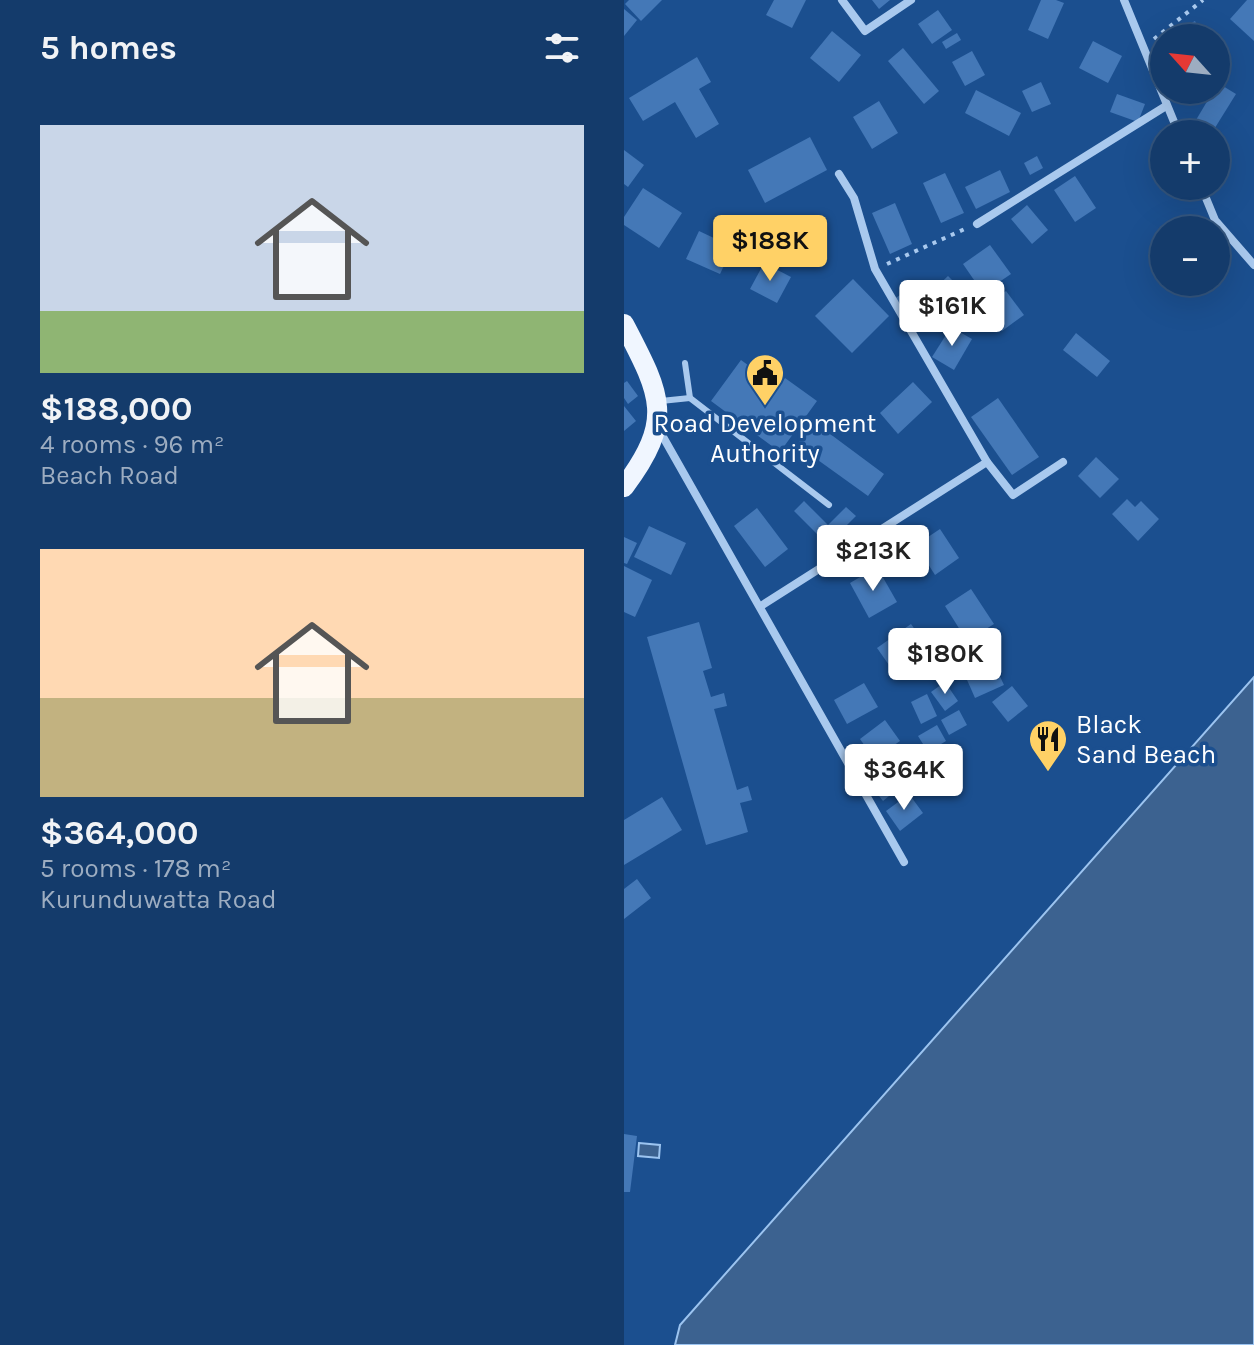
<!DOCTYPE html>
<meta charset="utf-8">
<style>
:root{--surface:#143b6b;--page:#1d4271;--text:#f1f3f6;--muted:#9dadc1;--line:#33557e;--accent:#ffd166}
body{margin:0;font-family:Karla,sans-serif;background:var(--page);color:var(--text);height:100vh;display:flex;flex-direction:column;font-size:30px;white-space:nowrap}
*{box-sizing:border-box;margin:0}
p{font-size:26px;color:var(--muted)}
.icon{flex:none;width:44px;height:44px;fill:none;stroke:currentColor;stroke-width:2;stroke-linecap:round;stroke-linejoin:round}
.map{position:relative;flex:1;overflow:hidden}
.sheet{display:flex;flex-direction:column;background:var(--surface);width:624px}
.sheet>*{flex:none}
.needle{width:52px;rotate:297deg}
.fabs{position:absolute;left:526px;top:24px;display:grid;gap:16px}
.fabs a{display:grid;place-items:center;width:80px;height:80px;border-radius:50%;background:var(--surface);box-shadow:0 8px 32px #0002,0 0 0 2px var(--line);font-size:40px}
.price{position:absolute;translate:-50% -68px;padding:0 18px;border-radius:8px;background:#fff;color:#222;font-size:26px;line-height:52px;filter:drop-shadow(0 2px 4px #0008)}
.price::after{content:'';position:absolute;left:50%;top:48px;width:24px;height:18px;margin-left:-12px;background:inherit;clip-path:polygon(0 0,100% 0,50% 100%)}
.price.current{background:var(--accent);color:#111}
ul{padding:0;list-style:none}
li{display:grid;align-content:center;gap:16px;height:424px;padding:0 40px}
li span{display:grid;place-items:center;height:248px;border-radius:0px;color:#555}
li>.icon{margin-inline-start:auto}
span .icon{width:144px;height:144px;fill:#fffc;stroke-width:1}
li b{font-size:34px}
h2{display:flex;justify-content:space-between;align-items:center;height:96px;padding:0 40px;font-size:34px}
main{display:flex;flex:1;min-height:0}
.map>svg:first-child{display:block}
.water{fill:#3c6290;stroke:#9cc4f0;stroke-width:2}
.building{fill:#4478b7}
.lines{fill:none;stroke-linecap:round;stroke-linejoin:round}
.path{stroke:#a9c9ee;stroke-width:4;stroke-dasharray:4 6;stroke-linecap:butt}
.lane{stroke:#a9c9ee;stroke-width:6}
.street{stroke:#a9c9ee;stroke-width:8}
.primary{stroke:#f0f6ff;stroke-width:20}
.labels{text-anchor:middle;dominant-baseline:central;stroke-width:7;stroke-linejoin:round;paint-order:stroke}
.poi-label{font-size:26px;fill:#fff;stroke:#1b4f8f}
</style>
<main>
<section class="sheet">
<h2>5 homes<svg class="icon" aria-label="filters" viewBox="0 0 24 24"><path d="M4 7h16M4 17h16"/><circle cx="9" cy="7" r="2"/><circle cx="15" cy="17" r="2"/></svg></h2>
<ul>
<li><span style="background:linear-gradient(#c9d6e8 75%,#8fb573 0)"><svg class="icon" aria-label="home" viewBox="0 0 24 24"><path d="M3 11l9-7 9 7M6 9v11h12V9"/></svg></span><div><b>$188,000</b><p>4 rooms · 96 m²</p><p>Beach Road</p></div></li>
<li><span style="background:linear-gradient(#ffd9b3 60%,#c2b280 0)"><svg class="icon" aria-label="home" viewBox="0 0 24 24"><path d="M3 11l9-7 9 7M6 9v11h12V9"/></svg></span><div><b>$364,000</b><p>5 rooms · 178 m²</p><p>Kurunduwatta Road</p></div></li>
</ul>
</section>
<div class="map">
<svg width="630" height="1345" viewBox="0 0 630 1345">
<rect width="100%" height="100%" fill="#1b4f8f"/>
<g class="water">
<polygon points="630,677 630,1345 51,1345 56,1325"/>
<polygon points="15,1143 36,1145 35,1158 14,1156"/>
</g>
<g class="building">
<polygon points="5,0 38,0 17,21 1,4"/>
<polygon points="150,0 182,0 168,28 142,15"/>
<polygon points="248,0 266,0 255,9"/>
<polygon points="417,0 432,0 440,3 424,39 404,30"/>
<polygon points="623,0 630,0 630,41 606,19"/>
<polygon points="0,9 13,20 0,36"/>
<polygon points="314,10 328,30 308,44 294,24"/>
<polygon points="571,21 579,38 540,38 540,61 531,42"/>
<polygon points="208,31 237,55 215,82 186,58"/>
<polygon points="333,33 337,40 322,49 318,42"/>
<polygon points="469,41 498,56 484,83 455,68"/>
<polygon points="279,48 315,91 300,104 264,61"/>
<polygon points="348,51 361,75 341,86 328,62"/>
<polygon points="73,57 87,82 75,89 95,124 72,138 51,102 19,121 5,98"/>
<polygon points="417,82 427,104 408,112 398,91"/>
<polygon points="594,83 612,94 589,131 572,120"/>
<polygon points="352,90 397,113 385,136 341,113"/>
<polygon points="493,94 521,104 514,122 486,112"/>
<polygon points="255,101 274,133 248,149 229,117"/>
<polygon points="186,137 203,170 141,203 124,170"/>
<polygon points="0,150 20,165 4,187 0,184"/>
<polygon points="413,156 419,168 406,175 400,163"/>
<polygon points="376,170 386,192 352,209 341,187"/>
<polygon points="321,173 340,213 317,223 299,183"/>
<polygon points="451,176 472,208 451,222 430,190"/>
<polygon points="19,188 58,213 35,248 0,225 0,217"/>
<polygon points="271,203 288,244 266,254 248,213"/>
<polygon points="403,205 424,230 408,244 387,219"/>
<polygon points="75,231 109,247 96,274 62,259"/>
<polygon points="366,245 387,274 359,293 339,264"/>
<polygon points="140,263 167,277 153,303 126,289"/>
<polygon points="324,276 336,288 315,307 304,295"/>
<polygon points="229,279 265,316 228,353 191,316"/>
<polygon points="287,288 306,318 289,329 270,299"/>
<polygon points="382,291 400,315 378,331 360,307"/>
<polygon points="327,327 348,339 330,370 308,357"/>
<polygon points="452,333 486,361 473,377 439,350"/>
<polygon points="117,360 154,387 161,378 193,401 156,452 87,401"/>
<polygon points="3,381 14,396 4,404 0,398 0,383"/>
<polygon points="289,382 308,402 274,434 256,413"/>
<polygon points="374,398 415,457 388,475 347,417"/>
<polygon points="0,406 12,421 0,431"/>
<polygon points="190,422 260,474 244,496 173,445"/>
<polygon points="472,457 495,479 476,498 454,476"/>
<polygon points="503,499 511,507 517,501 535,519 514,541 488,514"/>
<polygon points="180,501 204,525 222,507 232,516 206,542 202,543 170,511"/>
<polygon points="133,508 164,549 141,567 110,526"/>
<polygon points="25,526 62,543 47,575 10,557"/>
<polygon points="316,529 335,558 311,575 292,545"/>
<polygon points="0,537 13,543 3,564 0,563"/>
<polygon points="0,566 28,580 11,617 0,612"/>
<polygon points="253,567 273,602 245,618 226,583"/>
<polygon points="347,589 370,624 343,641 321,606"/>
<polygon points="75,622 88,668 79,671 87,697 100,693 103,706 90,709 113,790 124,786 128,800 116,803 124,832 82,845 23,637"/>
<polygon points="287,624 306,651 272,675 253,648"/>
<polygon points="368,660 380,685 351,698 340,673"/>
<polygon points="321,682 334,701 321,711 307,692"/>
<polygon points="240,683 254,707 223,724 210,700"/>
<polygon points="388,686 404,706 384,722 368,702"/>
<polygon points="303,694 313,716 297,724 287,702"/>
<polygon points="335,710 343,725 325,735 317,720"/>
<polygon points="261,720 276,741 250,759 236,739"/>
<polygon points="313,725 322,741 304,752 294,736"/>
<polygon points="263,768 277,786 259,801 245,783"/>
<polygon points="285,794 299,813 276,831 262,811"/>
<polygon points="38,797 58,830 0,865 0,820"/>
<polygon points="13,879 27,898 0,919 0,889"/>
<polygon points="0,1134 13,1136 6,1192 0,1192"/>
</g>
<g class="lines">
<g class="path">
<polyline points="530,39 579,0"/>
<polyline points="263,264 343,228"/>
</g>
<g class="lane">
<polyline points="61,363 66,398 205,505"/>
<polyline points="37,401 66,398"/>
</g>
<g class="street">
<polyline points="218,0 241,31 287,0"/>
<polyline points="500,0 555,134"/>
<polyline points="577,186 591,220 630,265"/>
<polyline points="353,224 542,106"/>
<polyline points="34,428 280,862"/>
<polyline points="363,462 389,495 439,462"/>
<polyline points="137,606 363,462 251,269 230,198 215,174"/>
</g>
<path class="primary" d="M 0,324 C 37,395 51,419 0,487"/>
</g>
<defs>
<g id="civic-pin" transform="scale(2)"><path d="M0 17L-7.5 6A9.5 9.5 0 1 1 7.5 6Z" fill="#ffd166" stroke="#1b4f8f"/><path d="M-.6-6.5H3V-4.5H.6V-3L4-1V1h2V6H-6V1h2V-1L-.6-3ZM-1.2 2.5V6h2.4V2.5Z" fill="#111"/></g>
<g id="restaurant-pin" transform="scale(2)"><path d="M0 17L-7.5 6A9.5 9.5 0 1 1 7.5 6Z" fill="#ffd166" stroke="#1b4f8f"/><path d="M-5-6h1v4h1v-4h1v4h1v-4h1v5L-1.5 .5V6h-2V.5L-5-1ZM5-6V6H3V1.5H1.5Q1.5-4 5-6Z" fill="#111"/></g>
</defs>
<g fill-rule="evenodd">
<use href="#civic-pin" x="141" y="373"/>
<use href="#restaurant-pin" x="424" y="739"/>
</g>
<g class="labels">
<g class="poi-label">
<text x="141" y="423">Road Development<tspan x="141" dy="30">Authority</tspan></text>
<text x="452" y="724" text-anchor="start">Black<tspan x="452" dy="30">Sand Beach</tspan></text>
</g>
</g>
</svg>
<div class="fabs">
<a><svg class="needle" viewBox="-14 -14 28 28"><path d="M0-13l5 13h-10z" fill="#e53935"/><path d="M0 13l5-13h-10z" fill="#9dadc1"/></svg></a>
<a>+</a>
<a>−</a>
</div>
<b class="price current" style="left:146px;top:283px">$188K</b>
<b class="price" style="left:328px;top:348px">$161K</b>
<b class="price" style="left:249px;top:593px">$213K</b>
<b class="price" style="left:321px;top:696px">$180K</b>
<b class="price" style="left:280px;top:812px">$364K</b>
</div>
</main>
